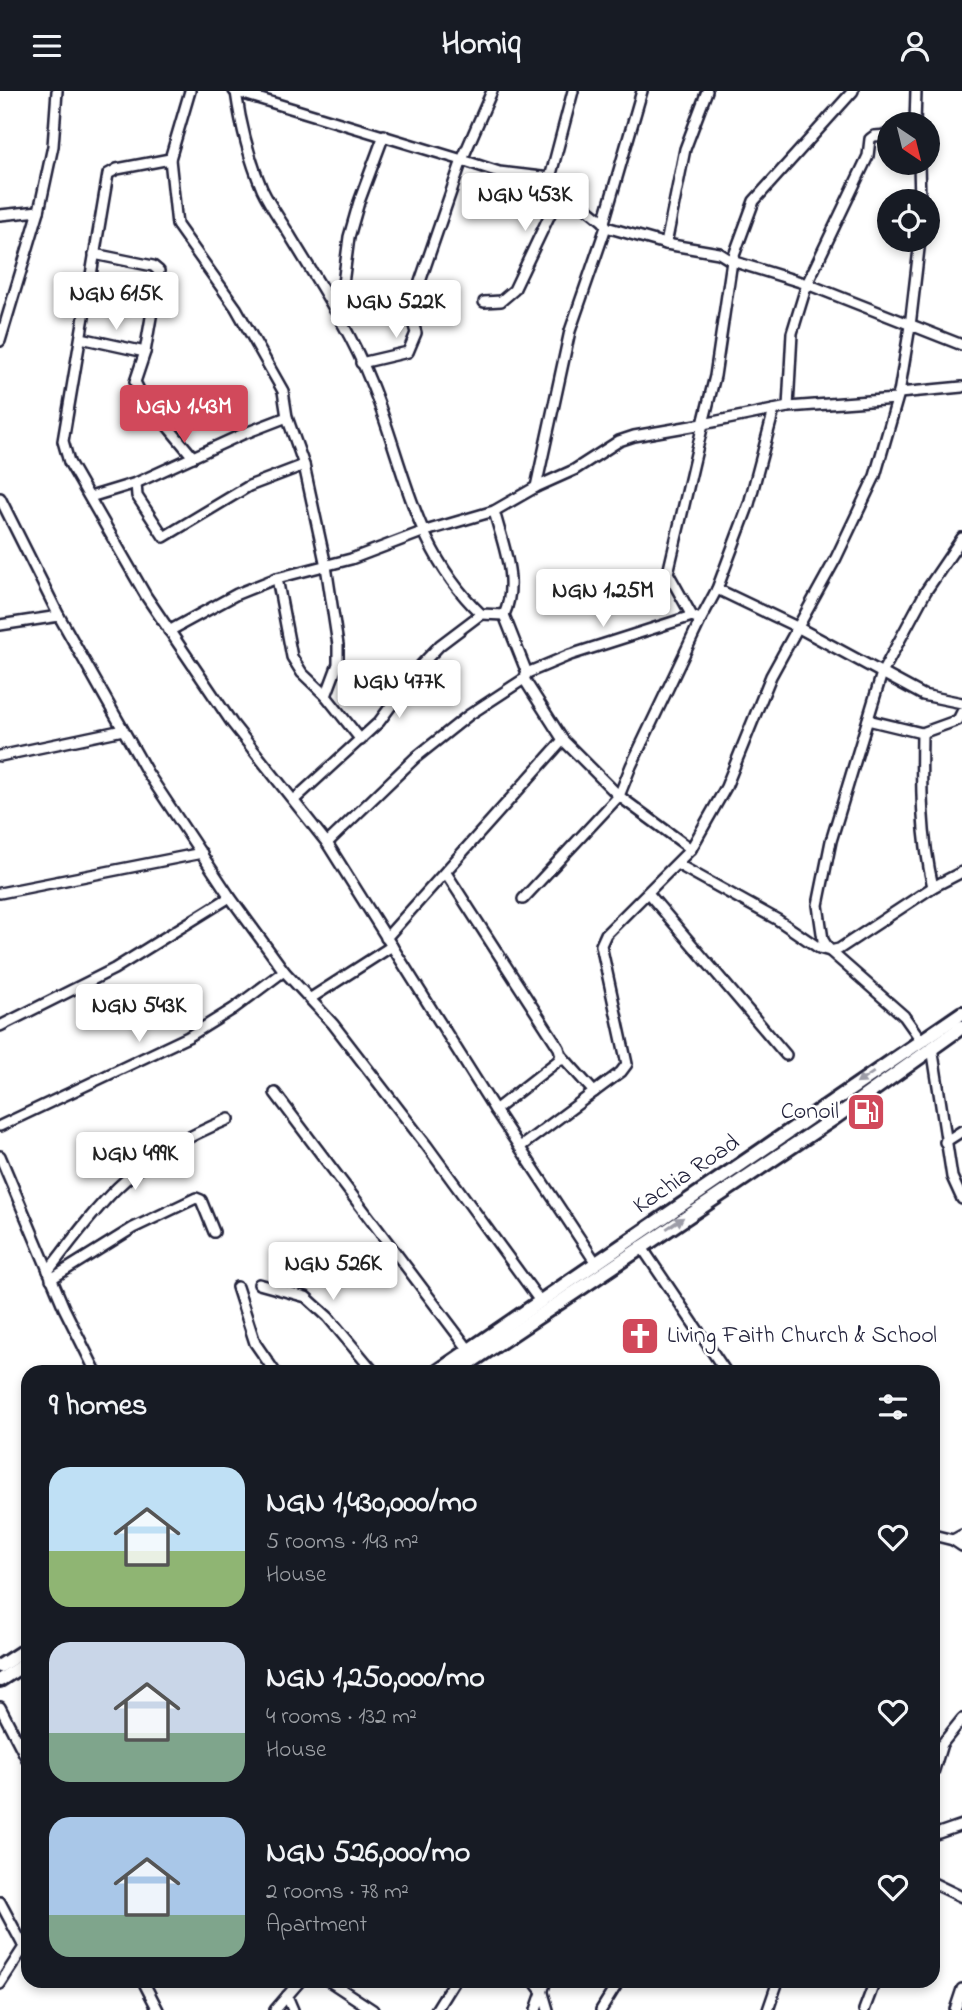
<!DOCTYPE html>
<meta charset="utf-8">
<style>
:root{--surface:#171b24;--page:#242831;--text:#f1f3f6;--muted:#9ea1a6;--accent:#d1495b}
body{margin:0;font-family:"Indie Flower",sans-serif;background:var(--page);color:var(--text);height:100vh;display:flex;flex-direction:column;font-size:26px;white-space:nowrap}
*{box-sizing:border-box;margin:0}
p{font-size:23px;color:var(--muted)}
.icon{flex:none;width:38px;height:38px;fill:none;stroke:currentColor;stroke-width:2;stroke-linecap:round;stroke-linejoin:round}
.map{position:relative;flex:1;overflow:hidden}
.details{position:absolute;left:21px;top:1274px;width:919px;height:623px;display:flex;flex-direction:column;background:var(--surface);border-radius:21px;box-shadow:0 4px 10px #0003}
.details>*{flex:none}
.needle{width:46px;rotate:145deg}
.tools{position:absolute;left:877px;top:21px;display:grid;gap:14px}
.tools a{display:grid;place-items:center;width:63px;height:63px;border-radius:50%;background:var(--surface);box-shadow:0 4px 10px #0003;font-size:35px}
.price{position:absolute;translate:-50% -60px;padding:0 16px;border-radius:7px;background:#fff;color:#222;font-size:23px;line-height:46px;filter:drop-shadow(0 2px 4px #0008)}
.price::after{content:'';position:absolute;left:50%;top:42px;width:21px;height:16px;margin-left:-10px;background:inherit;clip-path:polygon(0 0,100% 0,50% 100%)}
.price.on{background:var(--accent);color:#fff}
ul{padding:0;list-style:none}
li{display:flex;align-items:center;gap:21px;height:175px;padding:0 28px}
li span{display:grid;place-items:center;flex:none;width:196px;height:140px;border-radius:21px;color:#555}
li>.icon{margin-inline-start:auto}
span .icon{width:84px;height:84px;fill:#fffc;stroke-width:1}
li b{font-size:30px}
h2{display:flex;justify-content:space-between;align-items:center;height:84px;padding:0 28px;font-size:30px}
header{display:flex;justify-content:space-between;align-items:center;height:91px;padding:0 28px;background:var(--surface);font-size:32px;font-weight:700}
.map>svg:first-child{display:block}
.lines{fill:none;stroke-linecap:round;stroke-linejoin:round}
.minor-casing{stroke:#22223b;stroke-width:14}
.highway-casing{stroke:#22223b;stroke-width:18}
.minor{stroke:#fff;stroke-width:9}
.highway{stroke:#fff;stroke-width:12}
.oneway{fill:#9c9ca7}
.labels{text-anchor:middle;dominant-baseline:central;stroke-width:5;stroke-linejoin:round;paint-order:stroke}
.poi-label{font-size:24px;fill:#22223b;stroke:#fff;text-anchor:end}
.street-label{font-size:24px;fill:#22223b;stroke:#fff}
</style>
<header><svg class="icon" aria-label="menu" viewBox="0 0 24 24"><path d="M4 6h16M4 12h16M4 18h16"/></svg>Homiq<svg class="icon" aria-label="person" viewBox="0 0 24 24"><circle cx="12" cy="8" r="4"/><path d="M4 21q1-7 8-7t8 7"/></svg></header>
<div class="map">
<svg width="962" height="1919" viewBox="0 0 962 1919">
<rect width="100%" height="100%" fill="#fff"/>
<filter id="ink" filterUnits="userSpaceOnUse"><feTurbulence type="fractalNoise" baseFrequency=".0143" numOctaves="2"/><feDisplacementMap in="SourceGraphic" scale="14" xChannelSelector="R" yChannelSelector="G"/><feConvolveMatrix kernelMatrix="1 2 1 2 8 2 1 2 1" color-interpolation-filters="sRGB"/></filter>
<g filter="url(#ink)">
<g class="lines">
<g class="minor-casing">
<g id="minor">
<polyline points="190,0 170,68 177,134 236,217 283,300 287,326 304,374 326,475 338,554 338,573 326,605"/>
<polyline points="234,0 462,69 412,214 411,224 416,242 408,261 361,272"/>
<polyline points="492,0 462,69 499,81 550,87"/>
<polyline points="573,0 550,87 604,131"/>
<polyline points="853,0 754,110 732,170 715,285 703,333 788,316 896,308"/>
<path d="M 236,1 C 241,36 248,65 262,98 C 270,115 282,131 292,148 C 320,194 351,241 371,292 C 405,375 413,459 481,523 L 504,524"/>
<polyline points="915,33 916,0"/>
<polyline points="170,68 117,78 108,83 63,350 69,371 146,505 232,632 327,752 495,1019 596,1172"/>
<polyline points="919,72 920,110"/>
<polyline points="0,124 39,120"/>
<polyline points="606,135 604,131 642,0"/>
<polyline points="666,153 685,58 707,0"/>
<polyline points="94,163 153,175 159,180 145,261 135,291 141,303 193,366"/>
<polyline points="484,211 501,210 514,199 562,98"/>
<polyline points="334,218 343,193 349,146 359,111 384,44"/>
<polyline points="81,247 145,261"/>
<polyline points="0,250 39,120 53,55 57,0"/>
<polyline points="899,302 962,296"/>
<polyline points="788,316 792,242 807,193 868,65 870,48 874,45 889,44"/>
<polyline points="136,392 137,405 164,446 249,395 304,374"/>
<polyline points="536,396 570,240 606,136 666,153 719,162 732,170 807,193 962,254"/>
<polyline points="90,406 136,392 243,343 287,326"/>
<polyline points="0,407 59,525 147,681 230,806 284,880 333,933 427,1055 540,1210"/>
<polyline points="962,447 926,500 882,582 831,750 818,814 823,849 830,860 839,858 933,796 962,781"/>
<polyline points="277,487 292,566 302,582 326,605 361,649"/>
<polyline points="717,498 799,537 923,604 962,612"/>
<polyline points="0,534 59,525"/>
<polyline points="169,540 237,503 277,487 351,468 422,441 494,420 536,396 574,379 619,350 634,345 703,333 668,482 692,525"/>
<polyline points="527,582 570,564 692,525 697,527"/>
<polyline points="524,588 563,649 619,705 691,758"/>
<path d="M 868,629 L 922,642 C 921,695 921,745 933,796"/>
<polyline points="922,642 958,629 962,621"/>
<polyline points="0,665 123,639"/>
<polyline points="294,709 379,631 421,574 440,554 481,523"/>
<path d="M 327,752 L 415,667 L 469,624 L 524,588 L 527,582 L 504,524 C 519,490 503,454 494,420"/>
<polyline points="677,773 778,829 819,857 830,860 904,925 921,949"/>
<polyline points="446,782 559,957 561,964 559,969 495,1019"/>
<polyline points="0,802 202,762"/>
<polyline points="648,802 786,964"/>
<polyline points="523,808 619,705 631,675 701,528 717,498 749,413 774,319"/>
<polyline points="386,847 563,649"/>
<polyline points="311,907 392,855"/>
<polyline points="0,935 114,878 230,806"/>
<polyline points="932,956 952,1086 962,1108"/>
<polyline points="561,964 594,1001"/>
<polyline points="275,1002 469,1259"/>
<polyline points="0,1035 188,946 233,918 284,880"/>
<polyline points="945,1051 962,1040"/>
<polyline points="520,1056 621,981 627,973 601,854 606,843 691,758 726,696 771,585 836,467 875,385 899,302 910,235 920,149"/>
<polyline points="0,1065 64,1217 96,1281"/>
<polyline points="641,1155 726,1281"/>
<path d="M 48,1180 C 70,1152 92,1121 118,1096 C 150,1065 188,1045 229,1028"/>
<polyline points="51,1188 133,1137 196,1107 201,1109 214,1141"/>
<polyline points="259,1193 306,1206 328,1226 374,1281"/>
<polyline points="237,1196 255,1252 275,1281"/>
<polyline points="933,1444 953,1449 962,1444"/>
<polyline points="953,1449 962,1455"/>
<polyline points="0,1616 28,1670"/>
<polyline points="933,1682 942,1653 962,1628"/>
<polyline points="933,1744 962,1734"/>
<polyline points="933,1792 962,1806"/>
<polyline points="0,1811 24,1856"/>
<polyline points="143,1890 158,1919"/>
<polyline points="329,1890 373,1919"/>
<polyline points="534,1890 543,1902 548,1919"/>
<polyline points="0,1893 28,1850"/>
<polyline points="287,1905 293,1919"/>
<polyline points="275,1919 300,1890"/>
<polyline points="436,1919 454,1890"/>
<polyline points="536,1919 546,1890"/>
<polyline points="601,1919 619,1890"/>
<polyline points="768,1919 778,1890"/>
<polyline points="864,1919 875,1890"/>
<polyline points="955,1919 962,1898"/>
</g>
</g>
<g class="highway-casing">
<g id="highway">
<polyline points="437,1281 962,922"/>
<polyline points="456,1281 833,1028 962,936"/>
<polyline points="0,1575 28,1557"/>
<polyline points="0,1589 28,1571"/>
</g>
</g>
<use href="#minor" class="minor"/>
<use href="#highway" class="highway"/>
</g>
<defs><path id="oneway-solid" d="M-6-.8H1V-3.2L6.5 0L1 3.2V.8H-6Z" transform="scale(1.75)"/></defs>
<g class="oneway">
<use href="#oneway-solid" transform="translate(865 987) rotate(146)"/>
<use href="#oneway-solid" transform="translate(675 1132) rotate(-34)"/>
</g>
</g>
<defs>
<g id="fuel-square" transform="scale(2.0125)"><rect x="-9" y="-9" width="18" height="18" rx="4" fill="#d1495b" stroke="#fff"/><path d="M-5.5-6h7V0h2V4h1.3V-2.5L3-4.5l.8-.8L6-3V5H2.5V1h-1V6h-7ZM-4.2-4.7v3.2H.2V-4.7Z" fill="#fff"/></g>
<g id="church-square" transform="scale(2.0125)"><rect x="-9" y="-9" width="18" height="18" rx="4" fill="#d1495b" stroke="#fff"/><path d="M-1.2-6h2.4v3.5h3.3v2.4h-3.3V6h-2.4V-.1h-3.3v-2.4h3.3Z" fill="#fff"/></g>
</defs>
<g fill-rule="evenodd">
<use href="#fuel-square" x="866" y="1021"/>
<use href="#church-square" x="640" y="1245"/>
</g>
<g class="labels">
<g class="poi-label">
<text x="839" y="1021">Conoil</text>
<text x="667" y="1245" text-anchor="start">Living Faith Church &amp; School</text>
</g>
<g class="street-label">
<text transform="translate(687 1084) rotate(-34)">Kachia Road</text>
</g>
</g>
</svg>
<div class="tools">
<a><svg class="needle" viewBox="-14 -14 28 28"><path d="M0-13l5 13h-10z" fill="#e53935"/><path d="M0 13l5-13h-10z" fill="#9ea1a6"/></svg></a>
<a><svg class="icon" aria-label="locate" viewBox="0 0 24 24"><circle cx="12" cy="12" r="6"/><path d="M12 2v4M12 18v4M2 12h4M18 12h4"/></svg></a>
</div>
<b class="price" style="left:525px;top:142px">NGN 453K</b>
<b class="price" style="left:116px;top:241px">NGN 615K</b>
<b class="price" style="left:396px;top:249px">NGN 522K</b>
<b class="price on" style="left:184px;top:354px">NGN 1.43M</b>
<b class="price" style="left:603px;top:538px">NGN 1.25M</b>
<b class="price" style="left:399px;top:629px">NGN 477K</b>
<b class="price" style="left:139px;top:953px">NGN 543K</b>
<b class="price" style="left:135px;top:1101px">NGN 499K</b>
<b class="price" style="left:333px;top:1211px">NGN 526K</b>
<section class="details">
<h2>9 homes<svg class="icon" aria-label="filters" viewBox="0 0 24 24"><path d="M4 7h16M4 17h16"/><circle cx="9" cy="7" r="2"/><circle cx="15" cy="17" r="2"/></svg></h2>
<ul>
<li><span style="background:linear-gradient(#bfe0f5 60%,#8fb573 0)"><svg class="icon" aria-label="home" viewBox="0 0 24 24"><path d="M3 11l9-7 9 7M6 9v11h12V9"/></svg></span><div><b>NGN 1,430,000/mo</b><p>5 rooms · 143 m²</p><p>House</p></div><svg class="icon" aria-label="heart" viewBox="0 0 24 24"><path d="M12 20l-8-8c-3-5 5-10 8-4 3-6 11-1 8 4z"/></svg></li>
<li><span style="background:linear-gradient(#c9d6e8 65%,#7fa58c 0)"><svg class="icon" aria-label="home" viewBox="0 0 24 24"><path d="M3 11l9-7 9 7M6 9v11h12V9"/></svg></span><div><b>NGN 1,250,000/mo</b><p>4 rooms · 132 m²</p><p>House</p></div><svg class="icon" aria-label="heart" viewBox="0 0 24 24"><path d="M12 20l-8-8c-3-5 5-10 8-4 3-6 11-1 8 4z"/></svg></li>
<li><span style="background:linear-gradient(#a9c7e8 70%,#7fa58c 0)"><svg class="icon" aria-label="home" viewBox="0 0 24 24"><path d="M3 11l9-7 9 7M6 9v11h12V9"/></svg></span><div><b>NGN 526,000/mo</b><p>2 rooms · 78 m²</p><p>Apartment</p></div><svg class="icon" aria-label="heart" viewBox="0 0 24 24"><path d="M12 20l-8-8c-3-5 5-10 8-4 3-6 11-1 8 4z"/></svg></li>
</ul>
</section>
</div>
